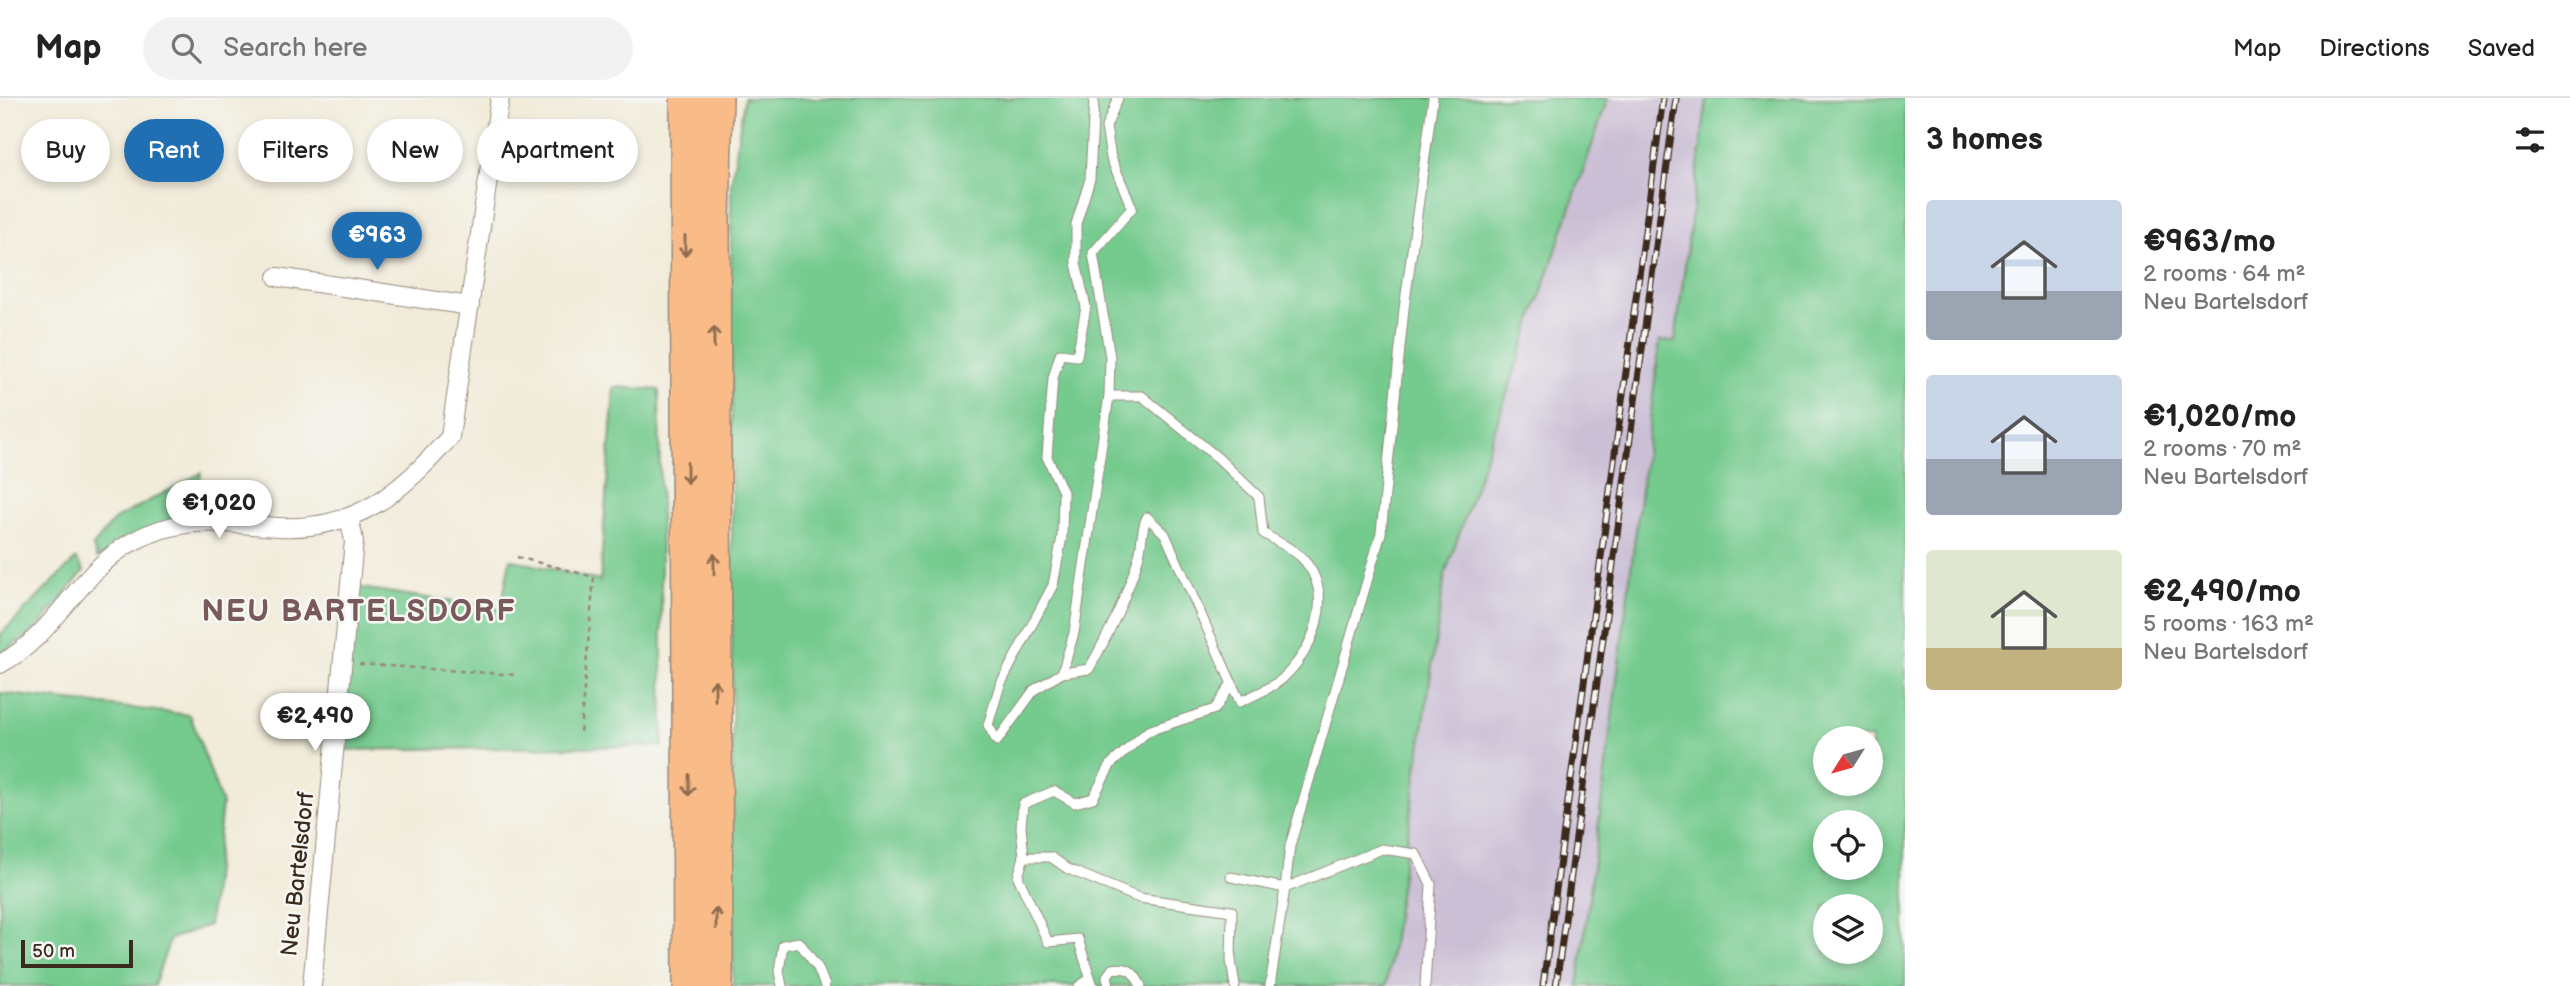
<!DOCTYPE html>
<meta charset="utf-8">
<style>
:root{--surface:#fff;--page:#f2f2f2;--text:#222;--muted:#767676;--line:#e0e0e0;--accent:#1f6fb2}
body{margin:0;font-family:"Balsamiq Sans",sans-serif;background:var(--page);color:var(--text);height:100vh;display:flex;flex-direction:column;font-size:26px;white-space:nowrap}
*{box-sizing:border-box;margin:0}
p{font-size:23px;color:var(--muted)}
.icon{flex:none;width:38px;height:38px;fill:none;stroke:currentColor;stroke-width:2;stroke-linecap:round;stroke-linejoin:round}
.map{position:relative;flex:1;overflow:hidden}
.side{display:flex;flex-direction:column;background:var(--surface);width:665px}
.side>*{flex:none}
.guide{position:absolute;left:21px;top:21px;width:665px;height:63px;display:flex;gap:14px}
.needle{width:46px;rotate:233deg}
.controls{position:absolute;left:1813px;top:628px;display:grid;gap:14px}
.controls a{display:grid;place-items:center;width:70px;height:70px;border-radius:50%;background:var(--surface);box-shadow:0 4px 10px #0003;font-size:35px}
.scale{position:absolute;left:21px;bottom:18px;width:112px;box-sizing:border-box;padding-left:7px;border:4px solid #3b2a1e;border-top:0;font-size:19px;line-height:24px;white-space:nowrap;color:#3b2a1e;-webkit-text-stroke:5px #f6f6f2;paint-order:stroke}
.price{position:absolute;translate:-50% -60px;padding:0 16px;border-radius:24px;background:#fff;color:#222;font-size:23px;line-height:46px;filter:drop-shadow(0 2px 4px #0008)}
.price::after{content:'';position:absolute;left:50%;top:42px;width:21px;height:16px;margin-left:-10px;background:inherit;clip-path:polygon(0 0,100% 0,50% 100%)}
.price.current{background:var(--accent);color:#fff}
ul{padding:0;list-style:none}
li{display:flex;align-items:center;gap:21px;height:175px;padding:0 21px}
li span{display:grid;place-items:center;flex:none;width:196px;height:140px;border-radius:7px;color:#555}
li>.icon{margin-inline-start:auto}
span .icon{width:84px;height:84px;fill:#fffc;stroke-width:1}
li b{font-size:30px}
h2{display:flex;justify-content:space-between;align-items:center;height:84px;padding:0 21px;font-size:30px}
.chip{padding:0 24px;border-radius:32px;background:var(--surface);box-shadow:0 4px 10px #0003;font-size:24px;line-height:63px}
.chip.current{background:var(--accent);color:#fff}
header{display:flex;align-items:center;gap:42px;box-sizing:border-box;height:98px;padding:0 35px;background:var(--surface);border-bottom:2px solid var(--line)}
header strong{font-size:33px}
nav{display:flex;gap:38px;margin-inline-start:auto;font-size:24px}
.search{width:490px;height:63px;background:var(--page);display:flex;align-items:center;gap:18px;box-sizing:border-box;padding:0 24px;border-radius:38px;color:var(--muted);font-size:26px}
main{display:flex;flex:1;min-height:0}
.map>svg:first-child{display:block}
.industrial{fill:#cbbfd5}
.green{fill:#75ca8e;stroke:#587a56;stroke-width:2;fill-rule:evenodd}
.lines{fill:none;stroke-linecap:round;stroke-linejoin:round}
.lane-casing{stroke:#968a7c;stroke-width:11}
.street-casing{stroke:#968a7c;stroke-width:20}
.highway-casing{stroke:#968a7c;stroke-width:36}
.path{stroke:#968a7c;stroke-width:2.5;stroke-dasharray:5 5;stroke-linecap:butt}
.lane{stroke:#fff;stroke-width:9}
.street{stroke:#fff;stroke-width:18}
.highway{stroke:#f9bc89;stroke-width:33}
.rail-casing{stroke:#3b2a1e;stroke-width:7}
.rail{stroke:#f6f6f2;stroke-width:4.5;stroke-dasharray:13;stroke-linecap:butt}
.oneway{stroke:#906c4e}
.labels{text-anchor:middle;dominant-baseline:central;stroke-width:5;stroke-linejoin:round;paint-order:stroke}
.street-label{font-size:23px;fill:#3b2a1e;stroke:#f6f6f2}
.district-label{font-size:30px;font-weight:bold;letter-spacing:2px;fill:#79595c;stroke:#f6f6f2}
</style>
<header>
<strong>Map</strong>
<div class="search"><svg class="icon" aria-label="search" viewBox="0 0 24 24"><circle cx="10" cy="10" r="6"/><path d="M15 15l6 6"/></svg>Search here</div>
<nav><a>Map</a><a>Directions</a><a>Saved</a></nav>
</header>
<main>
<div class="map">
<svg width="1905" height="888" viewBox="0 0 1905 888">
<rect width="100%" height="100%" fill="#f6f6f2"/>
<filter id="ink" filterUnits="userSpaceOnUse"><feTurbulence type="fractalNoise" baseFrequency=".0143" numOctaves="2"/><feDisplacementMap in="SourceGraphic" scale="14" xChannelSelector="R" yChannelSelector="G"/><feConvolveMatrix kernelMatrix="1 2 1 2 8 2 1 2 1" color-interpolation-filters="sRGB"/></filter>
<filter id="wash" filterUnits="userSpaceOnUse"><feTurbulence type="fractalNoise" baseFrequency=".00686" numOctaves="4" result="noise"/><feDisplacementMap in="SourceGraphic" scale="28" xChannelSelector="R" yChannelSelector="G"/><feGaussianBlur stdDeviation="1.57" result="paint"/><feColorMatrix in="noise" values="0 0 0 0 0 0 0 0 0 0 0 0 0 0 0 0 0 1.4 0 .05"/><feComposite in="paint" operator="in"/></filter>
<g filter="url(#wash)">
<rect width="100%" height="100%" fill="#f1ebd9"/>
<polygon class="industrial" points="1608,0 1707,0 1675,245 1660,243 1578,888 1386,888 1445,477"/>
<g class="green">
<polygon points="744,0 1608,0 1445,477 1386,888 733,888 731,87"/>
<path d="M 1707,0 L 1905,0 L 1905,888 L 1578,888 L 1660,243 L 1675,244 ZM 1825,640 L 1871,640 L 1871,686 L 1825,686 ZM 1825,724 L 1871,724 L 1871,770 L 1825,770 ZM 1825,808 L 1871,808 L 1871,854 L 1825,854 Z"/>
<polygon points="614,289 659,292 663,648 340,652 354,489 501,511 510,461 600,483"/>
<polygon points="201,375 196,415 171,422 97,460 93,448 115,421"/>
<polygon points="76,461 84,473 38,529 0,557 0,537"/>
<polygon points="0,595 190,617 222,706 209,827 170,841 154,888 0,888"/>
</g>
</g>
<g filter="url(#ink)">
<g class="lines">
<g class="lane-casing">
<g id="lane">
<polyline points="1094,0 1090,81 1076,126 1076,165 1086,209 1077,258 1060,256 1053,280 1047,359 1063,394 1062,439 1053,487 1000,587 988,627 997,643 1034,592 1062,575 1074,535 1109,298 1110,259 1093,155 1132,110 1111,60 1106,29 1118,0"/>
<path d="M 1062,575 L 1089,571 C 1109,536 1126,500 1138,461 C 1143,447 1140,433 1147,419 L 1165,436 L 1240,604 C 1253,597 1271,591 1282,581 C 1314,552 1336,498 1303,461 C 1294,451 1275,443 1263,435 L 1259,399 L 1218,360 L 1142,298 L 1109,298"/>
<polyline points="1024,759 1021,729 1023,706 1054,693 1075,705 1093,700 1111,666 1148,633 1215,611 1232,585"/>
<polyline points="1231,779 1285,790 1290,748 1381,435 1404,211 1433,0"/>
<polyline points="782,888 779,873 783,847 799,844 818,870 825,888"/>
<polyline points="1079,888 1090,881"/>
<polyline points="1093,888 1078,841 1048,844 1018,779 1024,759 1051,759 1068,771 1139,800 1232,813 1231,862 1235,888"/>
<path d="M 1109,888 L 1107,878 L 1112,871 C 1129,868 1134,874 1141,888"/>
<polyline points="1270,888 1285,790 1382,751 1416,756 1431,786 1425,888"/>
</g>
</g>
<g class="street-casing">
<g id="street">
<polyline points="277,179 470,208"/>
<path d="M 0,566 C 55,538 78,474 132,444 C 185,415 223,426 278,429 C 357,433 401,394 450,339 L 500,0"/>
<polyline points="312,888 354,443 349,419"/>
</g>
</g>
<g class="highway-casing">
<g id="highway">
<polyline points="687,0 690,888"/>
<polyline points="716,0 713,121 716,888"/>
</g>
</g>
<g class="path">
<polyline points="517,459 594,479 580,635"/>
<polyline points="359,566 518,577"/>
</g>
<use href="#lane" class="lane"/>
<use href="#street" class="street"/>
<use href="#highway" class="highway"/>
<g class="rail-casing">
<g id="rail">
<polyline points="1543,888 1663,0"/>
<polyline points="1556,888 1676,0"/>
</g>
</g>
<use href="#rail" class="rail"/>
</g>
<defs><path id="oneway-shaft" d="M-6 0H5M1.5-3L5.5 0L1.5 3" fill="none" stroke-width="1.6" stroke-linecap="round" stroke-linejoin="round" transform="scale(1.75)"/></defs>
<g class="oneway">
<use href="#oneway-shaft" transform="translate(685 148) rotate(90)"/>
<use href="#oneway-shaft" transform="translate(714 239) rotate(-90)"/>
<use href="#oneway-shaft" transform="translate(687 375) rotate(90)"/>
<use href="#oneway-shaft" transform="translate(714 466) rotate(-90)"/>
<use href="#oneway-shaft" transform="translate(715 592) rotate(-90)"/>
<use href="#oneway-shaft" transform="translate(689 687) rotate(90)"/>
<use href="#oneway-shaft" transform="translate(716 820) rotate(-90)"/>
</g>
</g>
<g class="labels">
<g class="street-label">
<text transform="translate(298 776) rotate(-84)">Neu Bartelsdorf</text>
</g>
<g class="district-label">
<text x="359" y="514">NEU BARTELSDORF</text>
</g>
</g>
</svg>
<div class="controls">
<a><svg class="needle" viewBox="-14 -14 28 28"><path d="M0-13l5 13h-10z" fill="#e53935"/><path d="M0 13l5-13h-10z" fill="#767676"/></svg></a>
<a><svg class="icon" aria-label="locate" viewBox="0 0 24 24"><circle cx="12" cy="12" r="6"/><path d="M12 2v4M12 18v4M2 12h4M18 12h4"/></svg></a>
<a><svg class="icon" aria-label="layers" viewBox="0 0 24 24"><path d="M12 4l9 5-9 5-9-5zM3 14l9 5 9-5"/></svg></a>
</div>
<div class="scale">50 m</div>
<b class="price current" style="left:377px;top:174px">€963</b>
<b class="price" style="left:219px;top:442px">€1,020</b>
<b class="price" style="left:315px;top:655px">€2,490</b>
<div class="guide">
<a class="chip">Buy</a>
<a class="chip current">Rent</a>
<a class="chip">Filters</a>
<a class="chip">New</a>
<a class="chip">Apartment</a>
</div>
</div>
<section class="side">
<h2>3 homes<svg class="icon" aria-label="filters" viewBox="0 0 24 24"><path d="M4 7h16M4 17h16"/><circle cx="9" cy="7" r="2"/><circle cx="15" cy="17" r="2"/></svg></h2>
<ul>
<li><span style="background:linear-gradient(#c9d6e8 65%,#9aa5b1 0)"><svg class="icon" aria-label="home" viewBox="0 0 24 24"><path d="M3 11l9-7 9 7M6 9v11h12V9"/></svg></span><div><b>€963/mo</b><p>2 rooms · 64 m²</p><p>Neu Bartelsdorf</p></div></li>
<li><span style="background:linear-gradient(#c9d6e8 60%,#9aa5b1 0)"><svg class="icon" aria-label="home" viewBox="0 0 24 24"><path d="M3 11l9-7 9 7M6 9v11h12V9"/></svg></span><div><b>€1,020/mo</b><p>2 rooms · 70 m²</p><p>Neu Bartelsdorf</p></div></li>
<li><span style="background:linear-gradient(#dfe7d0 70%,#c2b280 0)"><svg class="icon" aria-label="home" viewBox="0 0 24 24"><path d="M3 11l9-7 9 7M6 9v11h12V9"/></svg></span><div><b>€2,490/mo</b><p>5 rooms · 163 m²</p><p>Neu Bartelsdorf</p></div></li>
</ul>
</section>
</main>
